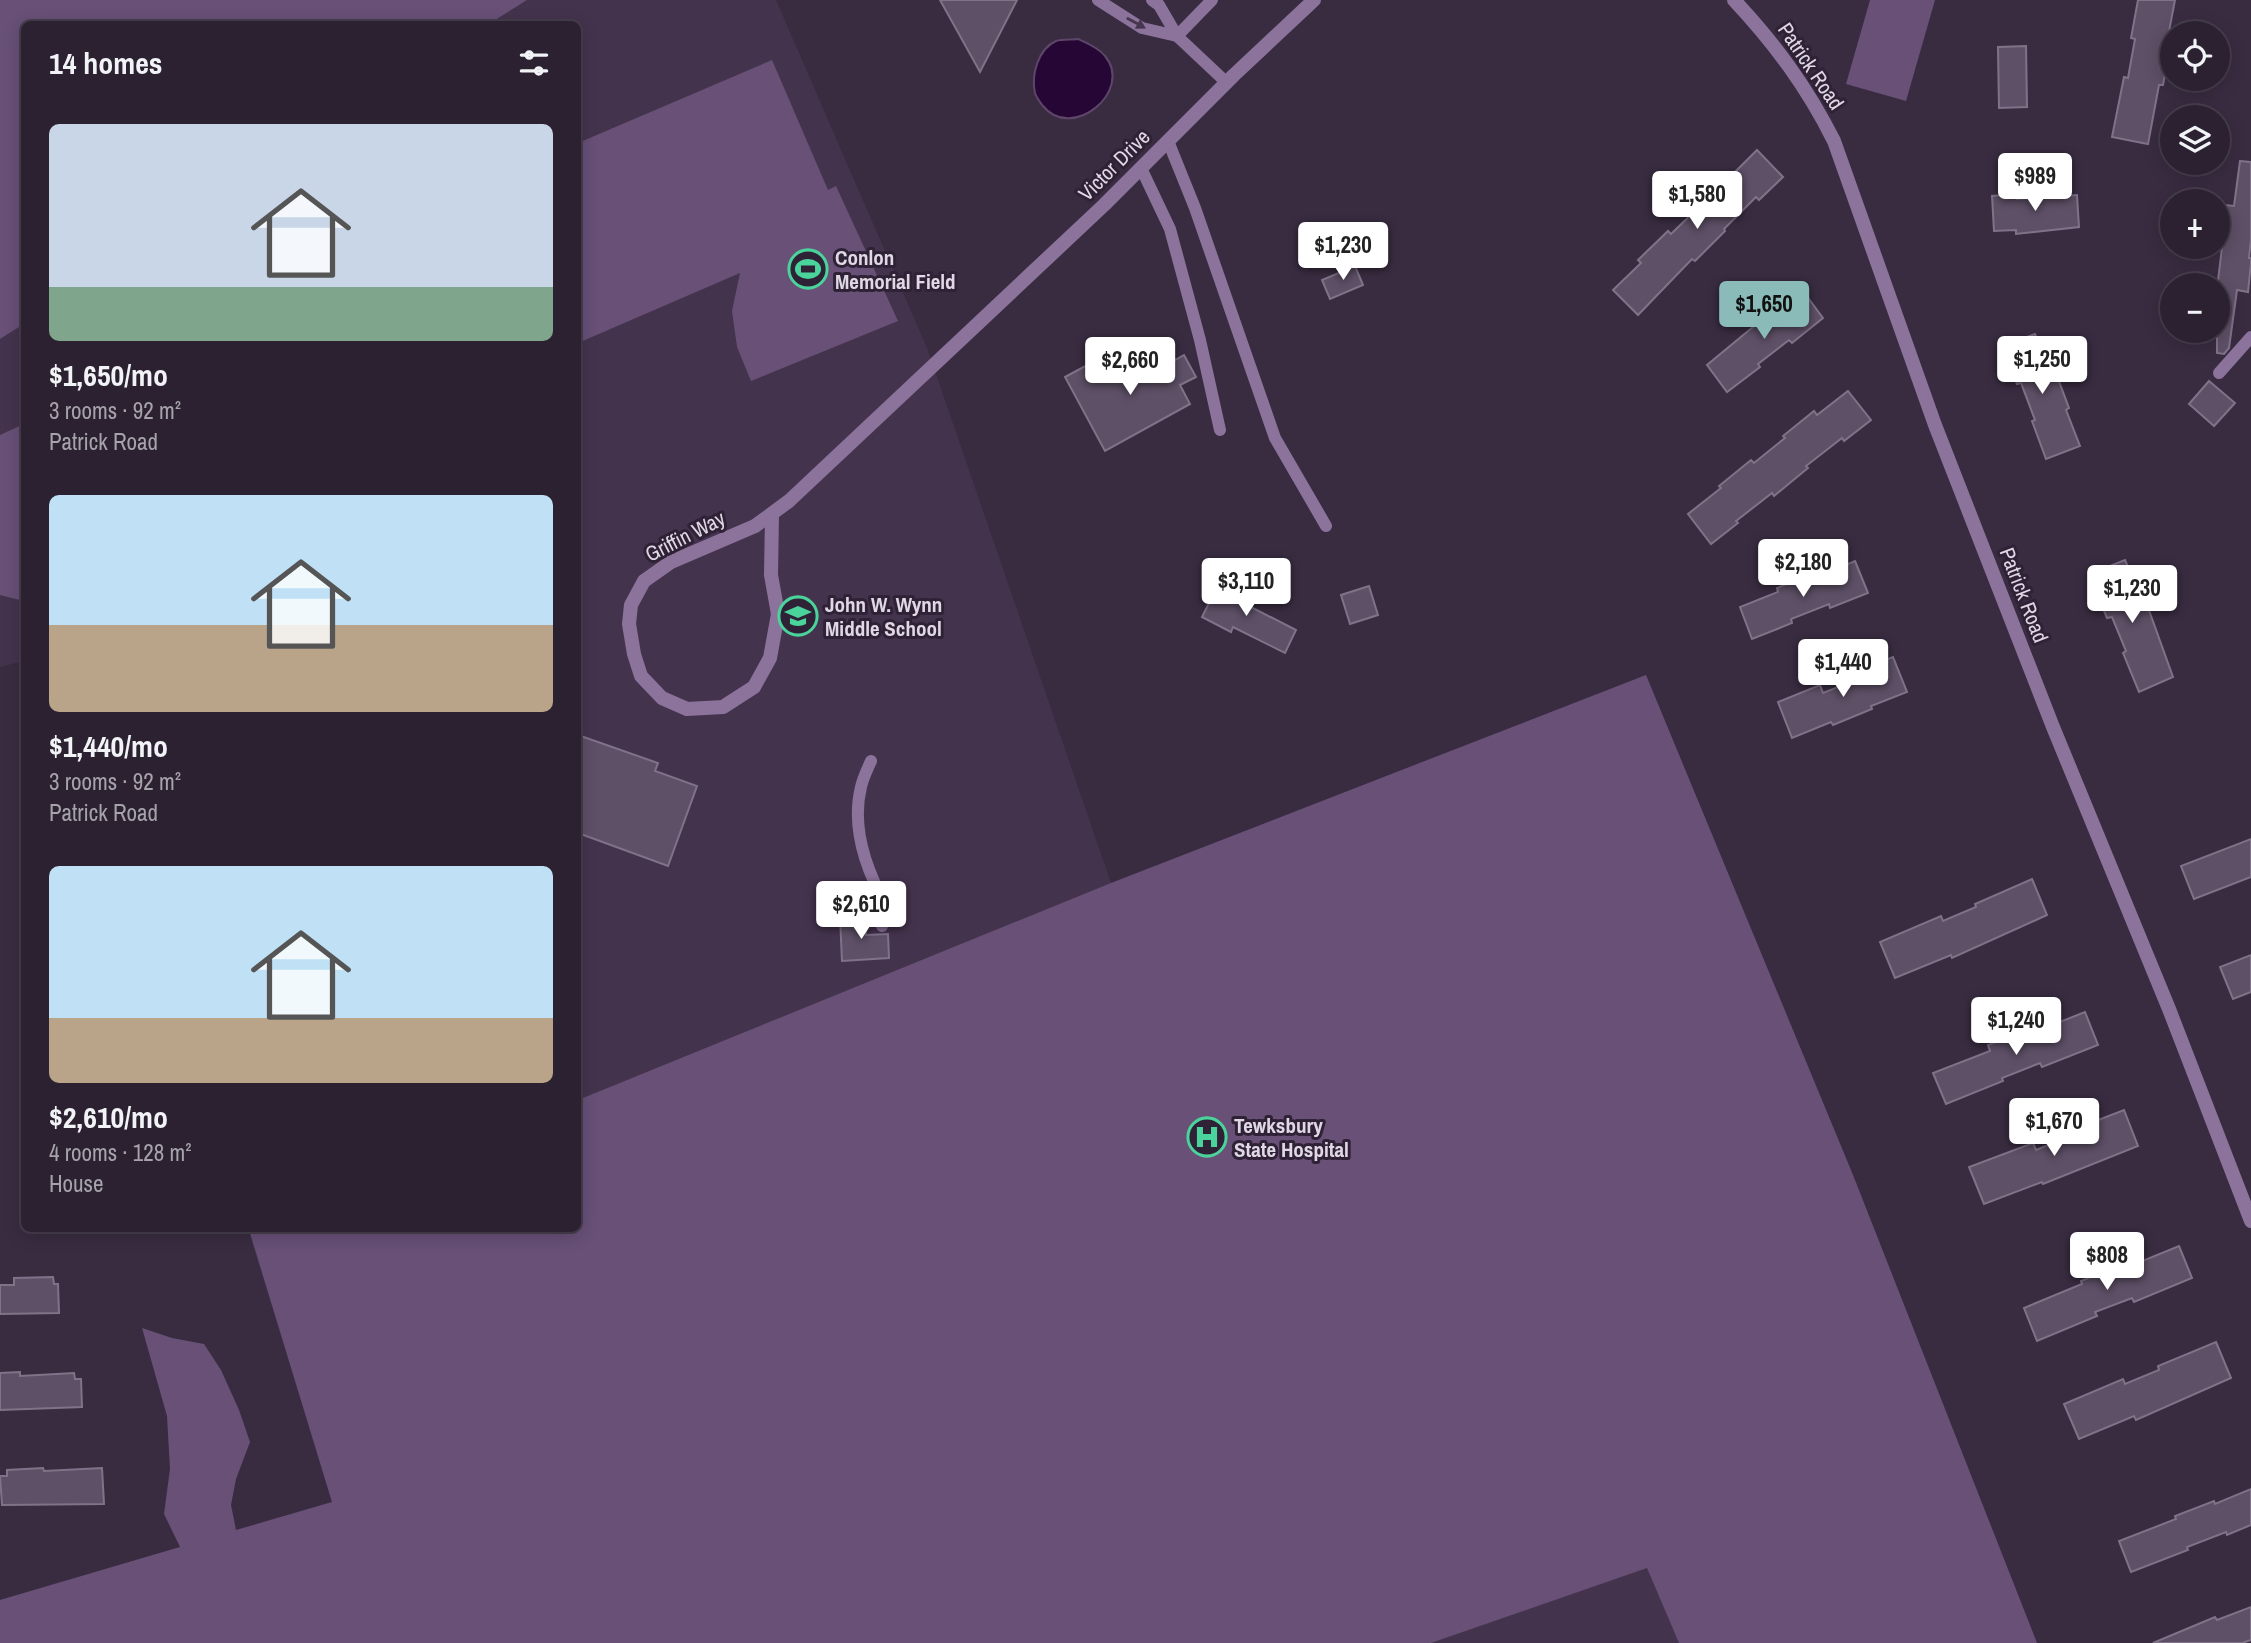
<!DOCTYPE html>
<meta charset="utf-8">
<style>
:root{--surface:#2b2131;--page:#372e3d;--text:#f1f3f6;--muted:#a6a3ab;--line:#473e4d;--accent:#8bbbb9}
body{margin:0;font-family:"Archivo Narrow",sans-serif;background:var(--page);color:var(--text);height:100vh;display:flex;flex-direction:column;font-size:26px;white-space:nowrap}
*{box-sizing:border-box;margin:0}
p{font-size:23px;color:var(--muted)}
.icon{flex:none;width:38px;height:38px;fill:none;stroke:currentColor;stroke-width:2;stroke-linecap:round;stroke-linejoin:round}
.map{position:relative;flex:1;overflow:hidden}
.sheet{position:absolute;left:21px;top:21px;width:560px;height:1211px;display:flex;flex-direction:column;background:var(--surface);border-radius:10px;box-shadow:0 4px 18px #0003,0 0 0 2px var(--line)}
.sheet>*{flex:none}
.buttons{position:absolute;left:2160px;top:21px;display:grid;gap:14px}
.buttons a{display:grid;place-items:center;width:70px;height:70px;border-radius:50%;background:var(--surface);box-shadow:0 4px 18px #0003,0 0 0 2px var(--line);font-size:35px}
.price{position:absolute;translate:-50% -60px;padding:0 16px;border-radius:7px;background:#fff;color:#222;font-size:23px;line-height:46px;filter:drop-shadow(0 2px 4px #0008)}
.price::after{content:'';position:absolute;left:50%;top:42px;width:21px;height:16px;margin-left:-10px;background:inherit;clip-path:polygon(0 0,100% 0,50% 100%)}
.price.on{background:var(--accent);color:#111}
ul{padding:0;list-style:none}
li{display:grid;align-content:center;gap:14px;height:371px;padding:0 28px}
li span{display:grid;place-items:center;height:217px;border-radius:10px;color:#555}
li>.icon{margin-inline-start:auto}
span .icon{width:126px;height:126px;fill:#fffc;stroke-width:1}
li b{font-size:30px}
h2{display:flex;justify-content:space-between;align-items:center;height:84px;padding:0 28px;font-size:30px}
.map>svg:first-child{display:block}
.built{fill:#44334d}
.green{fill:#685077}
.water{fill:#260635;stroke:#5e456a;stroke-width:2}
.building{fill:#5e5067;stroke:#807289;stroke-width:2}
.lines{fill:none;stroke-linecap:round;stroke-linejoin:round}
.lane{stroke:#8c739b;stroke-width:12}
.street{stroke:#8c739b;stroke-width:14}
.oneway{fill:#46364f}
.labels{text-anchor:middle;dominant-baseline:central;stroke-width:6;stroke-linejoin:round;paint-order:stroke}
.street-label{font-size:21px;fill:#e0d8e5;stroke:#2f2236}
.poi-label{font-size:21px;font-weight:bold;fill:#e0d8e5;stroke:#2f2236;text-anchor:start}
</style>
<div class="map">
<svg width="2251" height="1643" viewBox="0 0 2251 1643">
<rect width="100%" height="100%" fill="#392c41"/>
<g class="built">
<polygon points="527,0 776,0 927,348 1111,883 1646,675 1853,1175 2037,1643 0,1643 0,1600 332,1502 248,1229 578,1228 578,24 489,24"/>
<polygon points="24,324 24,661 0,667 0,339"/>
</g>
<g class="green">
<polygon points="0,0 527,0 489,24 24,24 24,324 0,339"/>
<polygon points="1870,0 1935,0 1906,101 1846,84"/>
<polygon points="772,60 828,190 836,186 898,321 751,381 737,347 732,311 740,273 578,343 578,143"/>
<polygon points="24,424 24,601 0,595 0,435"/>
<polygon points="1646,675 1853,1175 2037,1643 1679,1643 1647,1568 1431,1643 0,1643 0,1600 180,1547 164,1514 170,1469 167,1416 142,1328 172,1338 204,1344 221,1370 239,1410 250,1442 236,1479 231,1505 236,1530 332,1502 250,1233 260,1228 578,1228 578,1100 1111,883"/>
</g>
<path class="water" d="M 1078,39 C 1087,43 1099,48 1105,56 C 1134,91 1072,142 1043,106 C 1040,102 1036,97 1035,93 C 1031,75 1038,49 1056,41 C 1062,39 1072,40 1078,39 Z"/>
<g class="building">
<polygon points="940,0 1017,0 980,72"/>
<polygon points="2138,0 2175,0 2167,42 2171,43 2163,85 2159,85 2148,144 2112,137 2124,77 2128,78 2135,39 2131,38"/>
<polygon points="2026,46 2027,107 1999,108 1998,47"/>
<polygon points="1757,150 1783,177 1759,200 1756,197 1724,229 1725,231 1695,261 1692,259 1638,315 1613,290 1641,263 1638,260 1668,231 1671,234 1700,206 1697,203 1727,174 1730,177"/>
<polygon points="2240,161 2251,162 2251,240 2249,258 2251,258 2251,263 2248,292 2237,290 2229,348 2224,354 2217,353 2217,289 2223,239 2220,239 2225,205 2234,206"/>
<polygon points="2016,194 2017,199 2077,195 2079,227 2016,234 2016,230 1994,231 1992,196"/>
<polygon points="1355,266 1363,285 1330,299 1322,280"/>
<polygon points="1803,291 1823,318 1792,343 1789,340 1758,364 1760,367 1727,392 1707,365 1770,313 1772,316"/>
<polygon points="2035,334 2050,370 2054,368 2069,408 2066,410 2080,446 2046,459 2032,421 2035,420 2021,383 2017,384 2002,346"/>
<polygon points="1172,354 1175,360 1184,355 1196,377 1180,385 1190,404 1105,451 1065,377 1102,357 1114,379 1123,375 1126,380"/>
<polygon points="2209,381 2235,403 2214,426 2189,404"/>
<polygon points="1848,391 1871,420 1844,441 1842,438 1806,466 1808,468 1774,496 1772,493 1736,521 1738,523 1711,544 1688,514 1721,488 1719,486 1751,460 1754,463 1785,438 1783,436 1814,411 1817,415"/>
<polygon points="2125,560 2143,603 2146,602 2173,677 2139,692 2123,653 2126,651 2112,617 2107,618 2089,574"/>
<polygon points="1855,561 1868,593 1830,608 1829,604 1791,619 1792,623 1752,639 1740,607 1778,592 1777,588 1818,571 1820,576"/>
<polygon points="1220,581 1249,595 1245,604 1296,630 1285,653 1233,627 1231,632 1202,617"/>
<polygon points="1369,586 1378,615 1350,624 1341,595"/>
<polygon points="1893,657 1907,692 1871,706 1872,709 1833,725 1831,722 1792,738 1778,702 1820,685 1823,693 1856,680 1853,672"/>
<polygon points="578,735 658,763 655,771 697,786 668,866 578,833"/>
<polygon points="2251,839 2251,877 2194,899 2181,866"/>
<polygon points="2032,879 2047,915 1952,958 1951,955 1895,978 1880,942 1941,916 1943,921 1976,907 1975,904"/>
<polygon points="865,916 866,935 888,934 889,958 842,961 840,917"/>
<polygon points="2251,955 2251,992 2233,999 2220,967"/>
<polygon points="2085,1012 2098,1045 2042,1067 2040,1063 2002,1078 2003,1081 1946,1104 1933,1073 1990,1051 1988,1045 2030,1029 2032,1033"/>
<polygon points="2124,1110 2138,1146 2043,1184 2042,1182 1984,1204 1969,1167 2033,1143 2036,1150 2069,1137 2067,1132"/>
<polygon points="2179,1246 2192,1278 2134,1302 2132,1298 2095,1312 2097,1316 2037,1341 2024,1308 2082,1284 2081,1281 2121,1265 2123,1269"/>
<polygon points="53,1277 54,1284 58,1284 59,1313 0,1314 0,1285 14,1285 14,1278"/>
<polygon points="2216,1342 2231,1378 2136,1420 2134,1416 2079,1439 2064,1404 2123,1379 2125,1384 2159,1370 2158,1366"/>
<polygon points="20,1372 20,1376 74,1373 75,1379 81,1379 82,1407 0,1410 0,1373"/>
<polygon points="43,1468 44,1471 102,1468 104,1504 2,1505 0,1476 7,1476 7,1470"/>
<polygon points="2251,1489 2251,1525 2227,1535 2226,1532 2187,1547 2188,1550 2131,1572 2119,1541 2176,1519 2175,1516 2214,1501 2215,1504"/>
<polygon points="2251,1607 2251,1640 2242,1643 2153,1643 2215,1617 2217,1620"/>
</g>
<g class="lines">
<g class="lane">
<polyline points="1098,0 1142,28 1177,36"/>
<polyline points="1152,0 1159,5 1177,36 1227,83"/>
<polyline points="1177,36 1212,0"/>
<polyline points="1168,141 1195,208 1275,438 1326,526"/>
<polyline points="1141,168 1170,229 1200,340 1220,430"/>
<polyline points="2219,373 2251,337"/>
<path d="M 871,761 C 867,770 863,778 861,787 C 851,828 867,872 887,907 L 882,926"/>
</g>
<g class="street">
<path d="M 1734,0 C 1775,44 1807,87 1834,141 L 1935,425 L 2053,727 L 2169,1009 L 2251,1221"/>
<polyline points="772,515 771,575 778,614 770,658 754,687 723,707 687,709 662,698 641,676 634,654 629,624 631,605 644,581 671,562 755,526 789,501 1104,205 1234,75 1314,0"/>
</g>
</g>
<defs><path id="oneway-solid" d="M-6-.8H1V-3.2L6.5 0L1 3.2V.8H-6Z" transform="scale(1.75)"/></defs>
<use class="oneway" href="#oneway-solid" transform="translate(1136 23) rotate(29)"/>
<defs>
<g id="stadium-ring" transform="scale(2.0125)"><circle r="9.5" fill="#2f2236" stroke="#4ad49c" stroke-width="1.5"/><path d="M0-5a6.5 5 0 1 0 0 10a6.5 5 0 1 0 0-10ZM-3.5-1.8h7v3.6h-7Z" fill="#4ad49c"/></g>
<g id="school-ring" transform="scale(2.0125)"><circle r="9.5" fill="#2f2236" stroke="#4ad49c" stroke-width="1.5"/><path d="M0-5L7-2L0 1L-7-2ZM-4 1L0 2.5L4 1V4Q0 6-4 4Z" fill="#4ad49c"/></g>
<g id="hospital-ring" transform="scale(2.0125)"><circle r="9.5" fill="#2f2236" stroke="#4ad49c" stroke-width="1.5"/><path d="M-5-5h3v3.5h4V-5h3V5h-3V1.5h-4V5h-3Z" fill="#4ad49c"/></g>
</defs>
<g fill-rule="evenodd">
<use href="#stadium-ring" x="808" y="269"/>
<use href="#school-ring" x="798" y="616"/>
<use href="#hospital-ring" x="1207" y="1137"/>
</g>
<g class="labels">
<g class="street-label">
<text transform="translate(1811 66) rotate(56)">Patrick Road</text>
<text transform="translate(1114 165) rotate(-45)">Victor Drive</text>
<text transform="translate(685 536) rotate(-27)">Griffin Way</text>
<text transform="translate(2024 595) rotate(69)">Patrick Road</text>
</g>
<g class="poi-label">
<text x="835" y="257">Conlon<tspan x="835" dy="24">Memorial Field</tspan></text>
<text x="825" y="604">John W. Wynn<tspan x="825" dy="24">Middle School</tspan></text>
<text x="1234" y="1125">Tewksbury<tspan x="1234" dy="24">State Hospital</tspan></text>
</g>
</g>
</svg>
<div class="buttons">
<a><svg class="icon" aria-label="locate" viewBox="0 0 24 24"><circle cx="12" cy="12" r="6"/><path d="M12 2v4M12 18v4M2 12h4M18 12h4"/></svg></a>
<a><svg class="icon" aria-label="layers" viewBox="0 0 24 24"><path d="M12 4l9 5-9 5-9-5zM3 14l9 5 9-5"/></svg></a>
<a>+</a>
<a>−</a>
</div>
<b class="price" style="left:2035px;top:213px">$989</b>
<b class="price" style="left:1697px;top:231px">$1,580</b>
<b class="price" style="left:1343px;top:282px">$1,230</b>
<b class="price on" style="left:1764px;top:341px">$1,650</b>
<b class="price" style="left:2042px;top:396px">$1,250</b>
<b class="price" style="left:1130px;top:397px">$2,660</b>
<b class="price" style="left:1803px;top:599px">$2,180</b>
<b class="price" style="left:1246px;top:618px">$3,110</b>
<b class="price" style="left:2132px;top:625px">$1,230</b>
<b class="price" style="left:1843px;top:699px">$1,440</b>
<b class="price" style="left:861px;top:941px">$2,610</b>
<b class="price" style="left:2016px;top:1057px">$1,240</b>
<b class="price" style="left:2054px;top:1158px">$1,670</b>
<b class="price" style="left:2107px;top:1292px">$808</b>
<section class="sheet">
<h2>14 homes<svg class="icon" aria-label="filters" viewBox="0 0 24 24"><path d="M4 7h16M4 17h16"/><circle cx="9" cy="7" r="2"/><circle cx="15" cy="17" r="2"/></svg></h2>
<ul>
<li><span style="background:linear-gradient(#c9d6e8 75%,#7fa58c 0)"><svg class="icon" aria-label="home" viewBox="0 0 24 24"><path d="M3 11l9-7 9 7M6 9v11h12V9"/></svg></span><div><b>$1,650/mo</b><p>3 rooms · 92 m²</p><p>Patrick Road</p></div></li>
<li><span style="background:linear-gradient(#bfe0f5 60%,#b9a48a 0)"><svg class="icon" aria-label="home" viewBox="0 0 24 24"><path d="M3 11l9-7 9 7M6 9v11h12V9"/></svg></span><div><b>$1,440/mo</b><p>3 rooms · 92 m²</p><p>Patrick Road</p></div></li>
<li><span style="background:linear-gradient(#bfe0f5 70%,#b9a48a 0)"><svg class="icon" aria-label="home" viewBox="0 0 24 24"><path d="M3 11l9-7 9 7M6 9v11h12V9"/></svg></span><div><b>$2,610/mo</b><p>4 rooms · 128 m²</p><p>House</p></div></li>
</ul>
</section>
</div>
